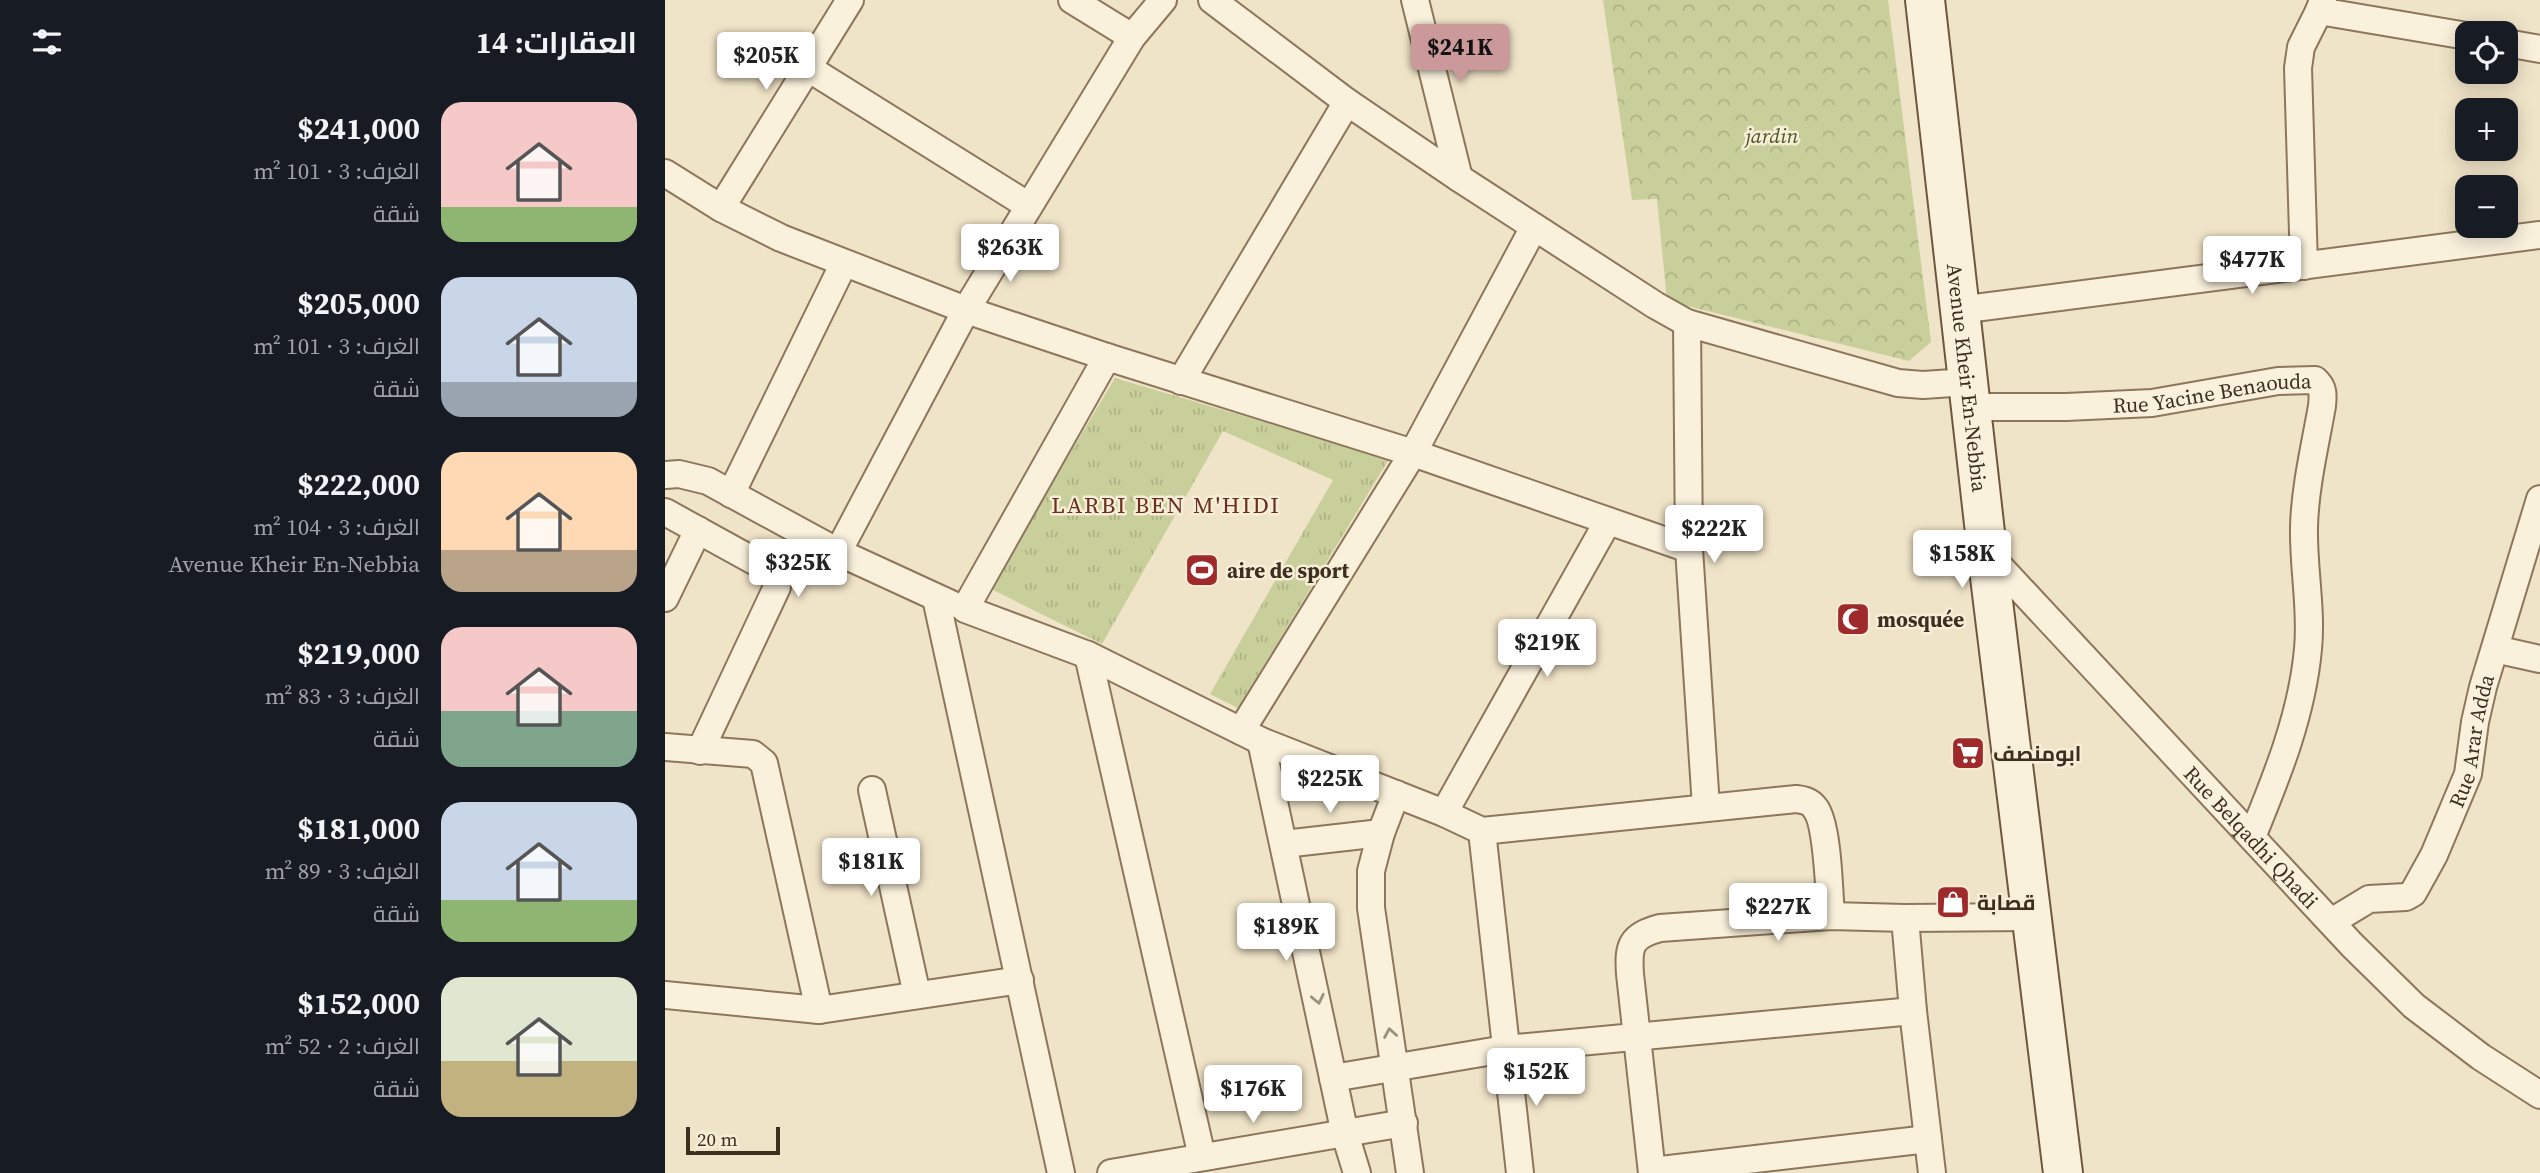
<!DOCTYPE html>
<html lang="ar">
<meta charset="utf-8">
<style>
:root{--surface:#171b24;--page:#20242c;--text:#f1f3f6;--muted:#9ea1a6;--accent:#cc999b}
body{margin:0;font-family:"Source Serif 4",Cairo,serif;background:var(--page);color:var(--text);direction:rtl;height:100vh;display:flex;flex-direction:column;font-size:26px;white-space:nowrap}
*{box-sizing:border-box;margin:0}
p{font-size:23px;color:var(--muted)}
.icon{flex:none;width:38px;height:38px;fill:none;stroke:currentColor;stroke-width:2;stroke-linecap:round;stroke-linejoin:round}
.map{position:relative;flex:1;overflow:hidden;direction:ltr}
.sheet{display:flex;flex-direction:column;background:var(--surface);width:665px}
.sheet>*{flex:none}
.tools{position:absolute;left:1790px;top:21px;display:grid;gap:14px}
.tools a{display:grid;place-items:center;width:63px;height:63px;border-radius:14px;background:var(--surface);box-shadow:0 4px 18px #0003;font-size:35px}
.scale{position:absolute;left:21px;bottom:18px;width:94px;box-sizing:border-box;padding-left:7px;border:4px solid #3d2e20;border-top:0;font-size:19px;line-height:24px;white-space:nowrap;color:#3d2e20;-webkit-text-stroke:5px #f7eed8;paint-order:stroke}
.price{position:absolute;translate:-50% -60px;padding:0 16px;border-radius:7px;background:#fff;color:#222;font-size:23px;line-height:46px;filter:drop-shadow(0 2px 4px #0008)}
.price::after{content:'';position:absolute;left:50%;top:42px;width:21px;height:16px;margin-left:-10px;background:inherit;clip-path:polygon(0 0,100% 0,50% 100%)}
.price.selected{background:var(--accent);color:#111}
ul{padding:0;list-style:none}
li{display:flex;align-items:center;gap:21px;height:175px;padding:0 28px}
li span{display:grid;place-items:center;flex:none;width:196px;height:140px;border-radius:21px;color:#555}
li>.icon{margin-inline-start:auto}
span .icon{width:84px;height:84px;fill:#fffc;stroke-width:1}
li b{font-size:30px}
h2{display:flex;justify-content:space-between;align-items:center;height:84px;padding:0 28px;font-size:30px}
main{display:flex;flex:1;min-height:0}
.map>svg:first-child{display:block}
.grass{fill:url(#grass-tufts)}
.forest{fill:url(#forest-crowns)}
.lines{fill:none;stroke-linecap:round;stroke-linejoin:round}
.street-casing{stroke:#8d765c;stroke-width:30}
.secondary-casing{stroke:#6f573f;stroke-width:42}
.street{stroke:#faf1dc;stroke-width:26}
.secondary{stroke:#faf1dc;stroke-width:38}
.oneway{stroke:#9c907e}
.labels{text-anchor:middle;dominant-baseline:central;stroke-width:5;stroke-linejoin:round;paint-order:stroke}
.park-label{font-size:21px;font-style:italic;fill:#4d5a26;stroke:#f7eed8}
.street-label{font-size:21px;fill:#3d2e20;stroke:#f7eed8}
.poi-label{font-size:21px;font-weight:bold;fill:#3d2e20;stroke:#f7eed8;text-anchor:start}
.neighbourhood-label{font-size:23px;letter-spacing:2px;fill:#6b2e1e;stroke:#f7eed8}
</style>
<main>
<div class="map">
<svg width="1875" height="1173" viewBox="0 0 1875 1173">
<defs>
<pattern id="grass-tufts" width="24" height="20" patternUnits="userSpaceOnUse" patternTransform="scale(1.75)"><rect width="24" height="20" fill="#c9cf9b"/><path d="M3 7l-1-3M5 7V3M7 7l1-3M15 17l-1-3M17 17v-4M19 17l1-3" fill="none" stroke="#aeb285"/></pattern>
<pattern id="forest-crowns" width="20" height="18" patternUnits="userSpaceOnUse" patternTransform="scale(1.75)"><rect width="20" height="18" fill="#c9cf9b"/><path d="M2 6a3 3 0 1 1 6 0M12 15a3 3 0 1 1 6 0" fill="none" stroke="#aeb285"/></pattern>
</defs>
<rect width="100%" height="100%" fill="#f0e4c8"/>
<polygon class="grass" points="450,378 724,459 573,708 545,694 668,480 558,431 437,644 324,588"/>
<polygon class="forest" points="938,0 1223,0 1266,342 1244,361 1002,301 992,199 967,200"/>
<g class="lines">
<g class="street-casing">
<g id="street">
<polyline points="407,0 467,37"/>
<polyline points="547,0 682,102 794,178 990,305 1022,323 1233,383 1258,385 1303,382"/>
<polyline points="750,0 794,178"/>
<polyline points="1658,0 1654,11 1802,36"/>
<polyline points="1841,43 1875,49"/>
<polyline points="143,68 364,206"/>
<polyline points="0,173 56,208 116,238 301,310 442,357 748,453 1024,549"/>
<polyline points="56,208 185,0"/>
<polyline points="1639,266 1633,68 1636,47 1654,11"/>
<polyline points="1294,310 1875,235"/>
<polyline points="1022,323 1024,549 1041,807"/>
<path d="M 442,357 L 300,609 L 423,655 L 596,741 L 779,813 L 817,831 L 1131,799 C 1139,800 1145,801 1150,808 C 1163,824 1164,892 1166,916"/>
<polyline points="516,381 682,102"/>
<path id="s1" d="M 1306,407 L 1401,407 L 1487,403 L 1613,381 L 1650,380 C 1659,388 1658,395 1657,406 C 1650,446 1640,487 1639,527 C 1638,568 1647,608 1643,649 C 1637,715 1612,776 1587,837"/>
<polyline points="0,475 14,474 43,481 173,552 286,604"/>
<polyline points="66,494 179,263"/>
<polyline points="0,512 109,572 112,576 112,587 35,751"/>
<polyline points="173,552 301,310 467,37 498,0"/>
<path id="s2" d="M 1322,553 L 1687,945 L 1749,1006 L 1816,1057 L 1875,1095"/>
<polyline points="0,598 33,530"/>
<polyline points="271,598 396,1173"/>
<polyline points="1830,649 1875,659"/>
<polyline points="423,655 537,1157"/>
<polyline points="576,731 748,453 869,227"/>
<polyline points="596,741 680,1134 692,1173"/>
<polyline points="0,747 88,754 99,763 154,1010"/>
<polyline points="207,790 252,995"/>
<polyline points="731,794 716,833 706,871 706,908 745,1173"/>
<polyline points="779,813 943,521"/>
<polyline points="817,831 855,1173"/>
<polyline points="619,844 716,833"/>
<polyline points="1240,918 1366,917"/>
<path id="s3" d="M 1666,922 L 1704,899 L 1741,897 L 1748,893 L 1769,855 L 1803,774 L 1810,722 L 1818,687 L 1875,499"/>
<polyline points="0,995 154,1010 355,980"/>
<polyline points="668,1078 840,1049 1248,1011"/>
<polyline points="987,1171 1263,1139"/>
<polyline points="446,1173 739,1123"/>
<path d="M 987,1173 L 965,974 C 963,945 966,936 995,928 L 1166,916 L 1240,918 L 1248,1011 L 1267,1173"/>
</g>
</g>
<g class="secondary-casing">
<g id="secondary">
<path id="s4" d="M 1260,0 L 1325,577 L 1398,1173"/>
</g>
</g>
<use href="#street" class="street"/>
<use href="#secondary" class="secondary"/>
</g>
<defs><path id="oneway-chevron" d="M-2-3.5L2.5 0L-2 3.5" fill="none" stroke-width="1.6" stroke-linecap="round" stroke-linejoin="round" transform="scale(1.75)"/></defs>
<g class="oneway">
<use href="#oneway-chevron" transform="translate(653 999) rotate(78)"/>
<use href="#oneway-chevron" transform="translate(725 1033) rotate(-100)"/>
</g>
<defs>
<g id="stadium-square" transform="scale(1.75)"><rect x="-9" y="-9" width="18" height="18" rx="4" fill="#9e2a2b" stroke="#f7eed8"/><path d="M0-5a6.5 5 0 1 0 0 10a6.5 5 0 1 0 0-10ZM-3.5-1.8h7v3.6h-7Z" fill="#fff"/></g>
<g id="mosque-square" transform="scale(1.75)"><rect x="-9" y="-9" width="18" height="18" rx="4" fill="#9e2a2b" stroke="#f7eed8"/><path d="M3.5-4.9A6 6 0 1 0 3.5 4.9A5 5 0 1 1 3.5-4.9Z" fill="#fff"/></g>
<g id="supermarket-square" transform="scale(1.75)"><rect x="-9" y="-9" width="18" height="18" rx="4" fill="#9e2a2b" stroke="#f7eed8"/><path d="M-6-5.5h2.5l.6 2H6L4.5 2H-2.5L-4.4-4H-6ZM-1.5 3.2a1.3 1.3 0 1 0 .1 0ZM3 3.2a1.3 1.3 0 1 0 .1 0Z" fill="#fff"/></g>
<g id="shop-square" transform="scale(1.75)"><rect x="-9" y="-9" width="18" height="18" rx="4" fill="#9e2a2b" stroke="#f7eed8"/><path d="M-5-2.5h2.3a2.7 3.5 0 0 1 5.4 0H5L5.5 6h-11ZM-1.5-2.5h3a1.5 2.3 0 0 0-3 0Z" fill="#fff"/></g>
</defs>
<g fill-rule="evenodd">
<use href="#stadium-square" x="537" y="570"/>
<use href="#mosque-square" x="1188" y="619"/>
<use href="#supermarket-square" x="1303" y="753"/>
<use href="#shop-square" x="1288" y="902"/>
</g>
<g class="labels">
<g class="park-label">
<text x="1107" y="135">jardin</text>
</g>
<g class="street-label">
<text stroke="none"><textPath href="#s4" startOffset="380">Avenue Kheir En-Nebbia</textPath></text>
<text stroke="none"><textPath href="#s1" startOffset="242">Rue Yacine Benaouda</textPath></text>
<text stroke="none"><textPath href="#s3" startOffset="254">Rue Arar Adda</textPath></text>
<text stroke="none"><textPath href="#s2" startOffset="388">Rue Belqadhi Qhadi</textPath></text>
</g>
<g class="poi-label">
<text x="562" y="570">aire de sport</text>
<text x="1212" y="619">mosquée</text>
<text x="1328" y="753">ابومنصف</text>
<text x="1312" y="902">قصابة</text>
</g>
<g class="neighbourhood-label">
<text x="501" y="505">LARBI BEN M'HIDI</text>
</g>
</g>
</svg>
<div class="tools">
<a><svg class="icon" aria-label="locate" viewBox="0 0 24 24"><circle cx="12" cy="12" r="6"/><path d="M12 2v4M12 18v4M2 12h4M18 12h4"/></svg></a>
<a>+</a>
<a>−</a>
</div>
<div class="scale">20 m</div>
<b class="price selected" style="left:795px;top:84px">$241K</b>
<b class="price" style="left:101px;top:92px">$205K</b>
<b class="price" style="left:345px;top:284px">$263K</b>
<b class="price" style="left:1587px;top:296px">$477K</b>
<b class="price" style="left:1049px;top:565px">$222K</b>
<b class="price" style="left:1297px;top:590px">$158K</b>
<b class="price" style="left:133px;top:599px">$325K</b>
<b class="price" style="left:882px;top:679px">$219K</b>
<b class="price" style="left:665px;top:815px">$225K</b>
<b class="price" style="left:206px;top:898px">$181K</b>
<b class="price" style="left:1113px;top:943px">$227K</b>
<b class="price" style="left:621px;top:963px">$189K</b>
<b class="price" style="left:871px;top:1108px">$152K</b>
<b class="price" style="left:588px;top:1125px">$176K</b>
</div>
<section class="sheet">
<h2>العقارات: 14<svg class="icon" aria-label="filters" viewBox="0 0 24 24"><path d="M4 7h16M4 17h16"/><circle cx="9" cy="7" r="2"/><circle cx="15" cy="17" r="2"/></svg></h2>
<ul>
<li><span style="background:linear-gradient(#f6c9c9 75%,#8fb573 0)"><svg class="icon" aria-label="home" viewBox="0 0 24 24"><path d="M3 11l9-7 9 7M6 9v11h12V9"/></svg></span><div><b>$241,000</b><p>الغرف: 3 · 101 m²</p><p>شقة</p></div></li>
<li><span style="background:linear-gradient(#c9d6e8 75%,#9aa5b1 0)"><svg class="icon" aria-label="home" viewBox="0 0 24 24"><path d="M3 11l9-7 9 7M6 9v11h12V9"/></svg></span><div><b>$205,000</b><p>الغرف: 3 · 101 m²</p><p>شقة</p></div></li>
<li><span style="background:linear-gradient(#ffd9b3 70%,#b9a48a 0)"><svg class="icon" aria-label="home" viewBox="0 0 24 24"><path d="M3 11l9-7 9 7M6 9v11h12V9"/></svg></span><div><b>$222,000</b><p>الغرف: 3 · 104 m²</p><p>Avenue Kheir En-Nebbia</p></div></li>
<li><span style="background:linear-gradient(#f6c9c9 60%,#7fa58c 0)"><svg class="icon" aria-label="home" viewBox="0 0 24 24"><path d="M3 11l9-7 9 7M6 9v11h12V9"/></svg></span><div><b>$219,000</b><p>الغرف: 3 · 83 m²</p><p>شقة</p></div></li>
<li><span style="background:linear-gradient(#c9d6e8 70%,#8fb573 0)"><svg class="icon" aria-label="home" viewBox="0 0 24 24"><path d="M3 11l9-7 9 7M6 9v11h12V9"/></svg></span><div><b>$181,000</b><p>الغرف: 3 · 89 m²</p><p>شقة</p></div></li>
<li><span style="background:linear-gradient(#dfe7d0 60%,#c2b280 0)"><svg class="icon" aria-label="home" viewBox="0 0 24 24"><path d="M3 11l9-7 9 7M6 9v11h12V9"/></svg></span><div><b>$152,000</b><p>الغرف: 2 · 52 m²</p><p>شقة</p></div></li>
</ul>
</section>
</main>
